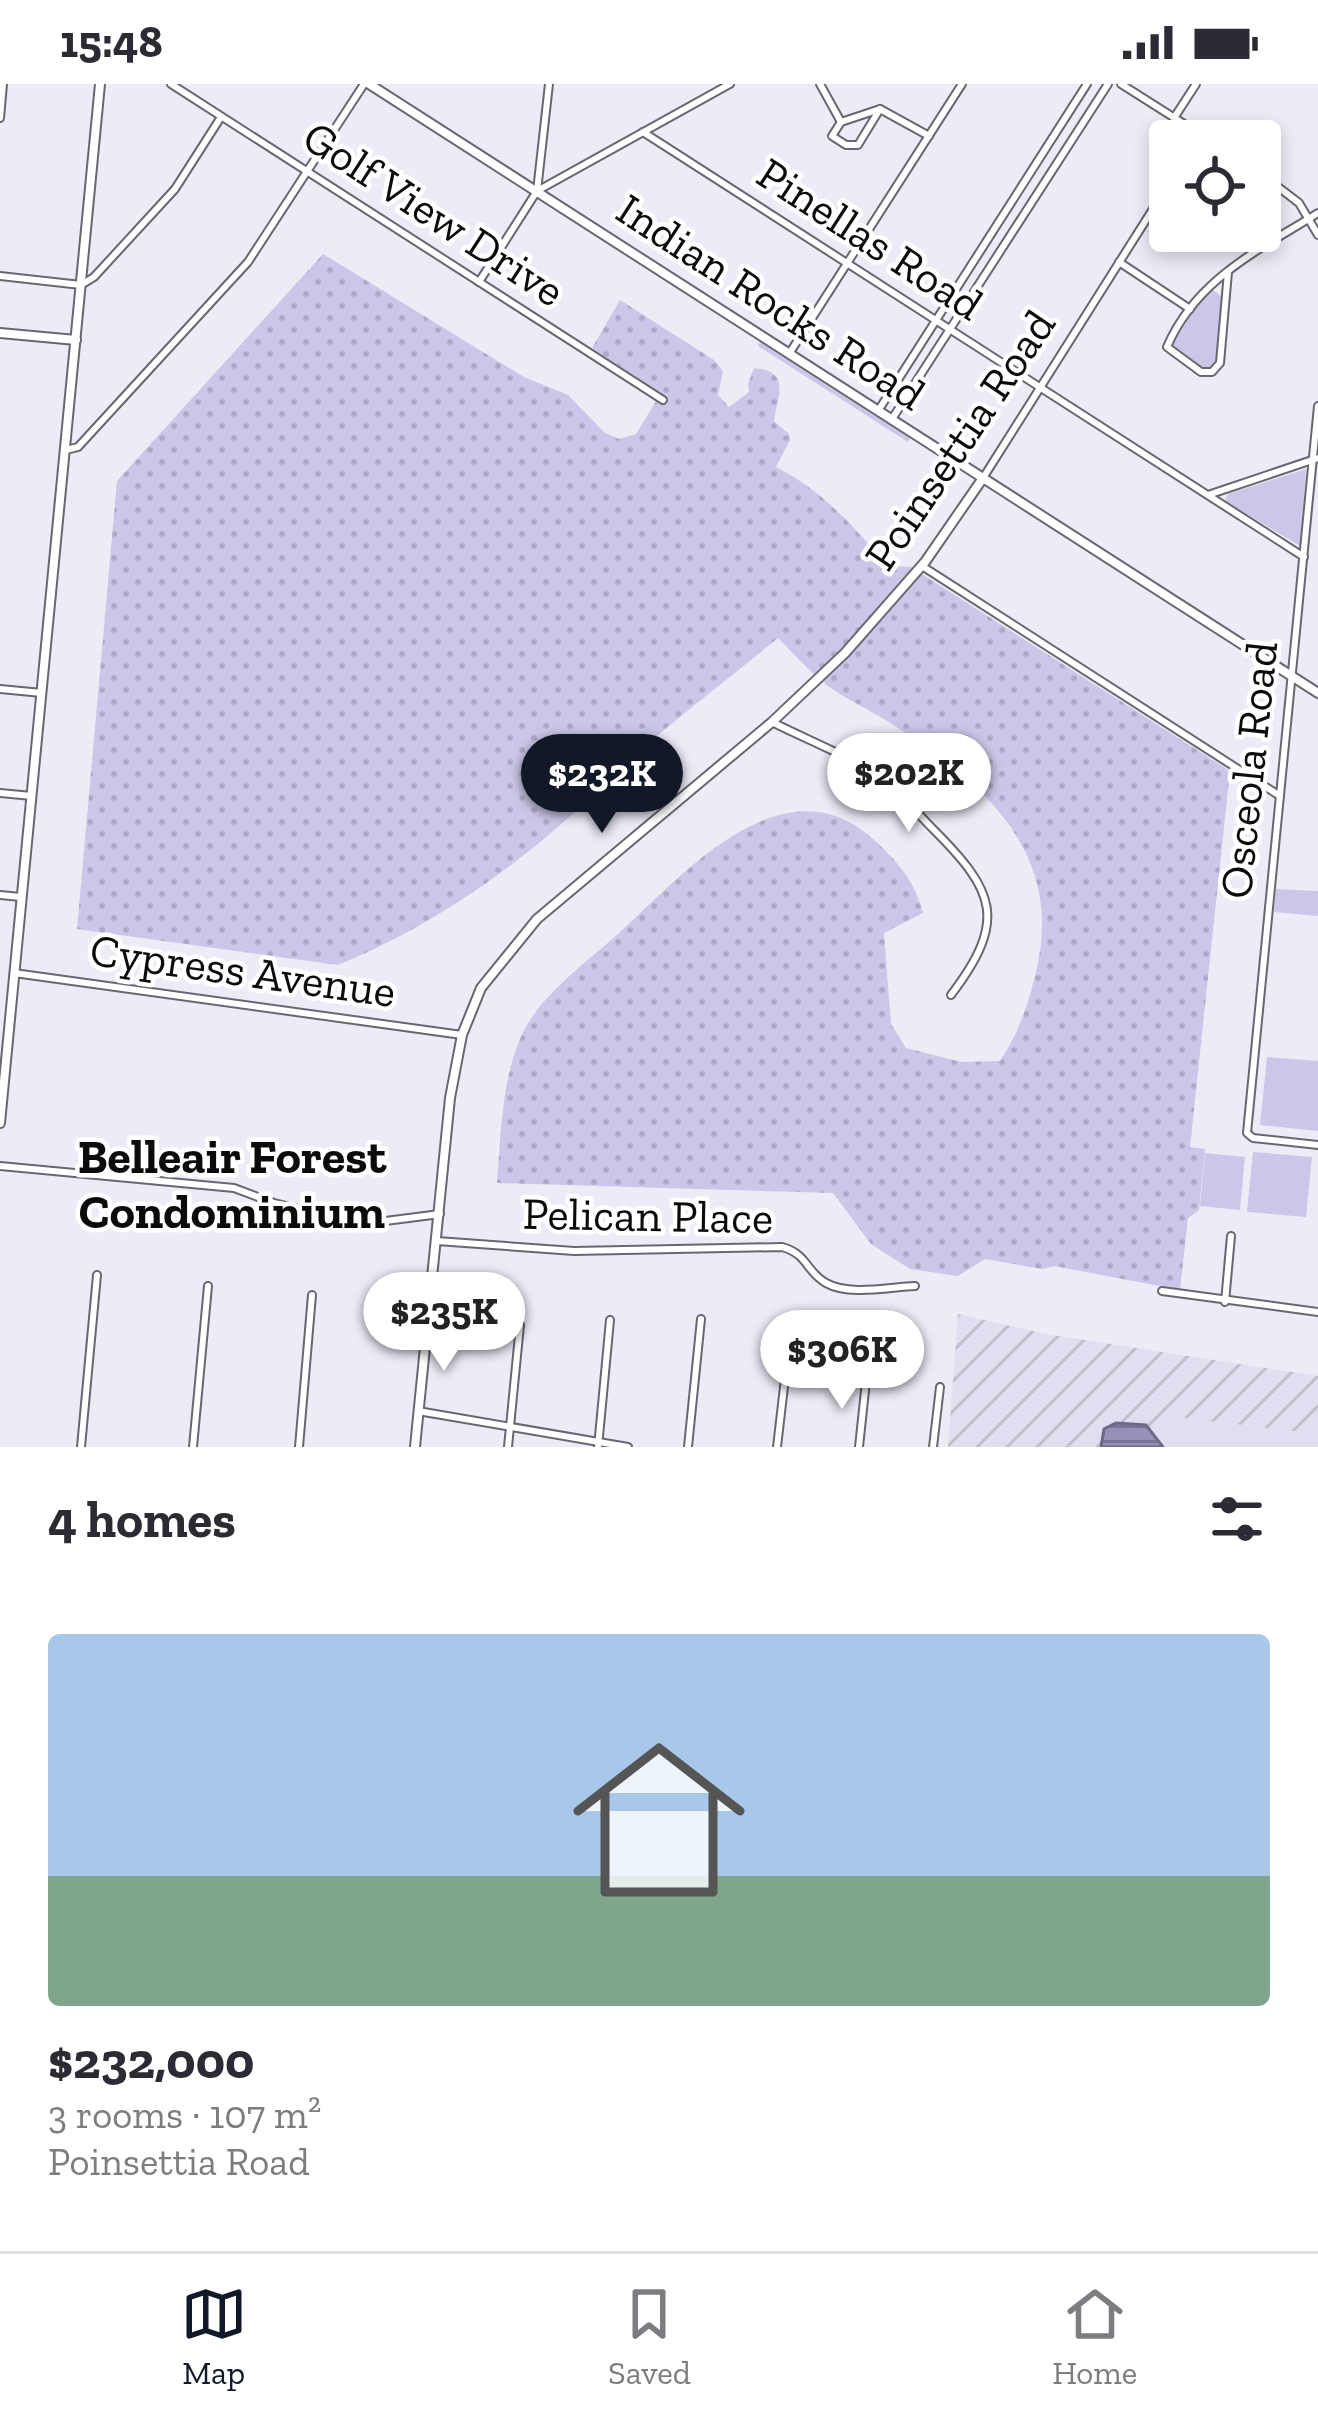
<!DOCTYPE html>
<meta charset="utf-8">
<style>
:root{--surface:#fff;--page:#f7f7f7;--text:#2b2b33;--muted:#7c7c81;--line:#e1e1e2;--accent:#111827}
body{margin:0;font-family:"Zilla Slab",serif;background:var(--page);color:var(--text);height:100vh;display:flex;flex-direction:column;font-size:45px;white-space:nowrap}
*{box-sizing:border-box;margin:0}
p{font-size:39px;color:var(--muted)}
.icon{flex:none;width:66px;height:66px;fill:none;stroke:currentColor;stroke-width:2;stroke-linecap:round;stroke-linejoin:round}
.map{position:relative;height:1363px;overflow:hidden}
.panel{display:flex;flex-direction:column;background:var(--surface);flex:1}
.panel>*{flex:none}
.controls{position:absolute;left:1149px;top:36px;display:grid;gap:24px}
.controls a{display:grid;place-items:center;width:132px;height:132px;border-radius:12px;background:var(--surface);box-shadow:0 6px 18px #0003;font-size:60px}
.price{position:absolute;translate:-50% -102px;padding:0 27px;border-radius:42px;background:#fff;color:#222;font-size:39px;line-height:78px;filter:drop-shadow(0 3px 6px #0008)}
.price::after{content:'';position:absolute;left:50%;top:72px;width:36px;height:27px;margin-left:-18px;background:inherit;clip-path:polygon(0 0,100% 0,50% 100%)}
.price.current{background:var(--accent);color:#fff}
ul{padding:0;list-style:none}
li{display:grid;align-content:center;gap:24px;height:636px;padding:0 48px}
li+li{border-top:3px solid var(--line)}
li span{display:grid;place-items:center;height:372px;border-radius:12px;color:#555}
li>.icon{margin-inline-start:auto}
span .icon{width:216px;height:216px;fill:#fffc;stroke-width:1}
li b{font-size:51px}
h2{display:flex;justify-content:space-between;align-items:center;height:144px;padding:0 48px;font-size:51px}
.status{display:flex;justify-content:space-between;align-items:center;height:84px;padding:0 60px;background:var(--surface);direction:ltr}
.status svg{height:33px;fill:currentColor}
.dock{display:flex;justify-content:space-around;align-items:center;height:168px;border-top:3px solid var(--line);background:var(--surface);font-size:33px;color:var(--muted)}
.dock a{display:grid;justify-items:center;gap:6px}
.dock .current{color:var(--accent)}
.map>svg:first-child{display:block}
.built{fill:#e1deef}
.industrial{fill:url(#industrial-furrows)}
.grass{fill:url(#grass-dots)}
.park{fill:#ccc7e8}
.water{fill:url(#water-rules);stroke:#6d6986;stroke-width:3}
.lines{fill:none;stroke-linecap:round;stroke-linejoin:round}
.minor-casing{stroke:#686770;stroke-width:10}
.tertiary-casing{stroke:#686770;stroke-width:12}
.minor{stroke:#fff;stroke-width:6}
.tertiary{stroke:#fff;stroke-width:8}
.labels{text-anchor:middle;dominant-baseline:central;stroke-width:9;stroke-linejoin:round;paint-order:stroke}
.street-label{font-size:45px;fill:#0b0b0e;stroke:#fff}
.neighbourhood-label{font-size:48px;font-weight:bold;fill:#0b0b0e;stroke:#fff}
</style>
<div class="status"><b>15:48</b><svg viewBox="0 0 49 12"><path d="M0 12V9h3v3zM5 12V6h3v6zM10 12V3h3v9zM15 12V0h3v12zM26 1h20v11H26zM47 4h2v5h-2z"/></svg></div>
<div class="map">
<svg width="1318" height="1363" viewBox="0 0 1318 1363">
<defs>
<pattern id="industrial-furrows" width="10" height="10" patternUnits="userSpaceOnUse" patternTransform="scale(3)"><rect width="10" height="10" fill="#e1deef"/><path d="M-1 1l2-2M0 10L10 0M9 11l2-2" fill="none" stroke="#c0bdcc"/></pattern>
<pattern id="grass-dots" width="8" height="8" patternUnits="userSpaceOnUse" patternTransform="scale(3)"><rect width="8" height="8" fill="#ccc7e8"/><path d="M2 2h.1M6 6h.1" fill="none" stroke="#aeaac6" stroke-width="1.8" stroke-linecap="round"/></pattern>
<pattern id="water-rules" width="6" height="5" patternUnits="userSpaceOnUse" patternTransform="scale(3)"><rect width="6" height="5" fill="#9791ba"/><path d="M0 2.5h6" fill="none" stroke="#797596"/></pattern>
</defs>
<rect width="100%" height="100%" fill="#edebf6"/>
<polygon class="built" points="1166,1332 1318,1350 1318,1363 1163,1363 1159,1355"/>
<polygon class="industrial" points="958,1230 1046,1250 1318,1292 1318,1350 1167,1332 1159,1355 1146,1341 1104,1346 1101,1363 948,1363"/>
<path class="grass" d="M 323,170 L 524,293 L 568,311 L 605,349 L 619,355 L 636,350 L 661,309 L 592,264 L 620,216 L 714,276 L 723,287 L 718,311 L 729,323 L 749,308 L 748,300 L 754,284 C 792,287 777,313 774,337 L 789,350 L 790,356 L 776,383 C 822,406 854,443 888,482 L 911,483 L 1230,687 L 1190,1063 L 1205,1065 L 1199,1126 L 1188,1134 L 1180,1206 L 1054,1182 L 1042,1185 L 985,1175 L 958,1192 L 910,1185 L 871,1160 L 833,1109 L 497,1099 C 501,1052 501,1000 520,955 C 538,912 586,879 619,849 C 683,790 784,674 873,755 C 897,777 915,797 923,829 L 884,849 L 891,940 L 906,964 L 961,978 L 1000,977 C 1019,949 1030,916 1037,883 C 1064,765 979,695 887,637 C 867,624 843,614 824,599 C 808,586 793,569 778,554 C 728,595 677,634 628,676 C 610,692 594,711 576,727 C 507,790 424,846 338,881 L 77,845 L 117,397 Z"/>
<g class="park">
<polygon points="1213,206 1224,215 1217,278 1206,286 1172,262 1202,212"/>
<polygon points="761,256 911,352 908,358 758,262"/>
<polygon points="1306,385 1300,462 1225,417 1228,410"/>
<polygon points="1276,805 1318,807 1318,832 1274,828"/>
<polygon points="1267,973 1318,977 1318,1047 1260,1041"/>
<polygon points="1253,1068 1312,1073 1306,1133 1247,1128"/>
<polygon points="1205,1069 1245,1073 1240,1126 1200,1122"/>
</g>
<polygon class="water" points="1116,1339 1146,1341 1163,1363 1101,1363 1104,1345"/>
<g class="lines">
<g class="minor-casing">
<g id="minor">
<polyline points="171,0 663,316"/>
<polyline points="820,0 841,38"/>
<polyline points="1121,0 1211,57"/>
<polygon points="880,25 858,61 846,61 832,52 841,38"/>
<polyline points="880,25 929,52"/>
<polyline points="0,34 3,0"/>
<polyline points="1174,34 1196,0"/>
<polyline points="643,48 1304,473"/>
<polyline points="1260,89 1299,119 1318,151"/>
<polyline points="537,107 549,0"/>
<polyline points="1119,178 1190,225"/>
<path d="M 1228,188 L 1220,279 L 1212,288 L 1201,288 L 1167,263 C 1196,195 1259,166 1318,129"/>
<polyline points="0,192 81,201 94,193 175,105 221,33"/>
<polyline points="479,198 537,107 730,0"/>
<polyline points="789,270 962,0"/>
<polyline points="1318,322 1247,1049 1253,1054 1318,1061"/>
<polyline points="878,327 1087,0"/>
<polyline points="892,335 1108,0"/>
<polyline points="66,366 78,363 248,178 364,0"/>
<polyline points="983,394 1170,98"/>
<polyline points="1208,411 1318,374"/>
<polyline points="922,482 1280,712"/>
<polyline points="0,605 42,609"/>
<path d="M 772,638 C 809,657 854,673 887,699 C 903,712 918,730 933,745 C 995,807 1008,836 951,911"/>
<polyline points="0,709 32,712"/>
<polyline points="0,811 21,813"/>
<polyline points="14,889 462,951"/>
<polyline points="0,1082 234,1104 274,1119 362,1140 440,1130"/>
<path d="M 437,1157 L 574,1167 L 782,1163 C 808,1170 806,1188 826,1199 C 849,1212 889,1203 915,1202"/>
<polyline points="1162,1207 1318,1228"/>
<polyline points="1225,1218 1231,1152"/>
<polyline points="418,1327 628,1363"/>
<polyline points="81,1363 97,1191"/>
<polyline points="193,1363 208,1202"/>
<polyline points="299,1363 312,1211"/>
<polyline points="508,1363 520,1241"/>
<polyline points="598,1363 610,1236"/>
<polyline points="688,1363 701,1235"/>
<polyline points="777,1363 792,1234"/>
<polyline points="859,1363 866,1297"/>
<polyline points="933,1363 940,1303"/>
</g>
</g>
<g class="tertiary-casing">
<g id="tertiary">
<polyline points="369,0 1318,609"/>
<polyline points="0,249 76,256"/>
<polyline points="0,1039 100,0"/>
<polyline points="415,1363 450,1014 462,951 481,904 537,835 772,638 845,569 925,478 983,394"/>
</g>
</g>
<use href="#minor" class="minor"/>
<use href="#tertiary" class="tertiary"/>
</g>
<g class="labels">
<g class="street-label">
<text transform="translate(434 130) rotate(33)">Golf View Drive</text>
<text transform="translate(870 155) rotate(33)">Pinellas Road</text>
<text transform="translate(771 218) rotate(33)">Indian Rocks Road</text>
<text transform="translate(960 356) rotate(-56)">Poinsettia Road</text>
<text transform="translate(1249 686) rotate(-84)">Osceola Road</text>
<text transform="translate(243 887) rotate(8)">Cypress Avenue</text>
<text transform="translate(648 1132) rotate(1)">Pelican Place</text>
</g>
<g class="neighbourhood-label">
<text x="232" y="1072">Belleair Forest<tspan x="232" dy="55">Condominium</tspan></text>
</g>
</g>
</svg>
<div class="controls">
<a><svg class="icon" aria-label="locate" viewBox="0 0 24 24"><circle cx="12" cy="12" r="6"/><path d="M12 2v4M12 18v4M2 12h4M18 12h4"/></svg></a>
</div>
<b class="price" style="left:909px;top:751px">$202K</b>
<b class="price current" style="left:602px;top:752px">$232K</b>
<b class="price" style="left:444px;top:1290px">$235K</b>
<b class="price" style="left:842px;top:1328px">$306K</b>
</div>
<section class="panel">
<h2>4 homes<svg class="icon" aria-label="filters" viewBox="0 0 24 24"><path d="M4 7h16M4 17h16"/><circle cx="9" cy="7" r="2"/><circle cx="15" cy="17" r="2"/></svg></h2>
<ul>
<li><span style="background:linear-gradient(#a9c7e8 65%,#7fa58c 0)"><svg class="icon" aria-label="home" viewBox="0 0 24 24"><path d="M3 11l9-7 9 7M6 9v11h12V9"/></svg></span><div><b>$232,000</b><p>3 rooms · 107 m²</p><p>Poinsettia Road</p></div></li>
</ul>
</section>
<nav class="dock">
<a class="current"><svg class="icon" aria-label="map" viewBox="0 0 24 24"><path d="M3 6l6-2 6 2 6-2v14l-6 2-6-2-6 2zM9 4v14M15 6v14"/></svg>Map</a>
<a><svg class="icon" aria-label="saved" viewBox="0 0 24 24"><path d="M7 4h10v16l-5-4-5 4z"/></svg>Saved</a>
<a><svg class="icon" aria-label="home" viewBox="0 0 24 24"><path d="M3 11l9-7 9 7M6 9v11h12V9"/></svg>Home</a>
</nav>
